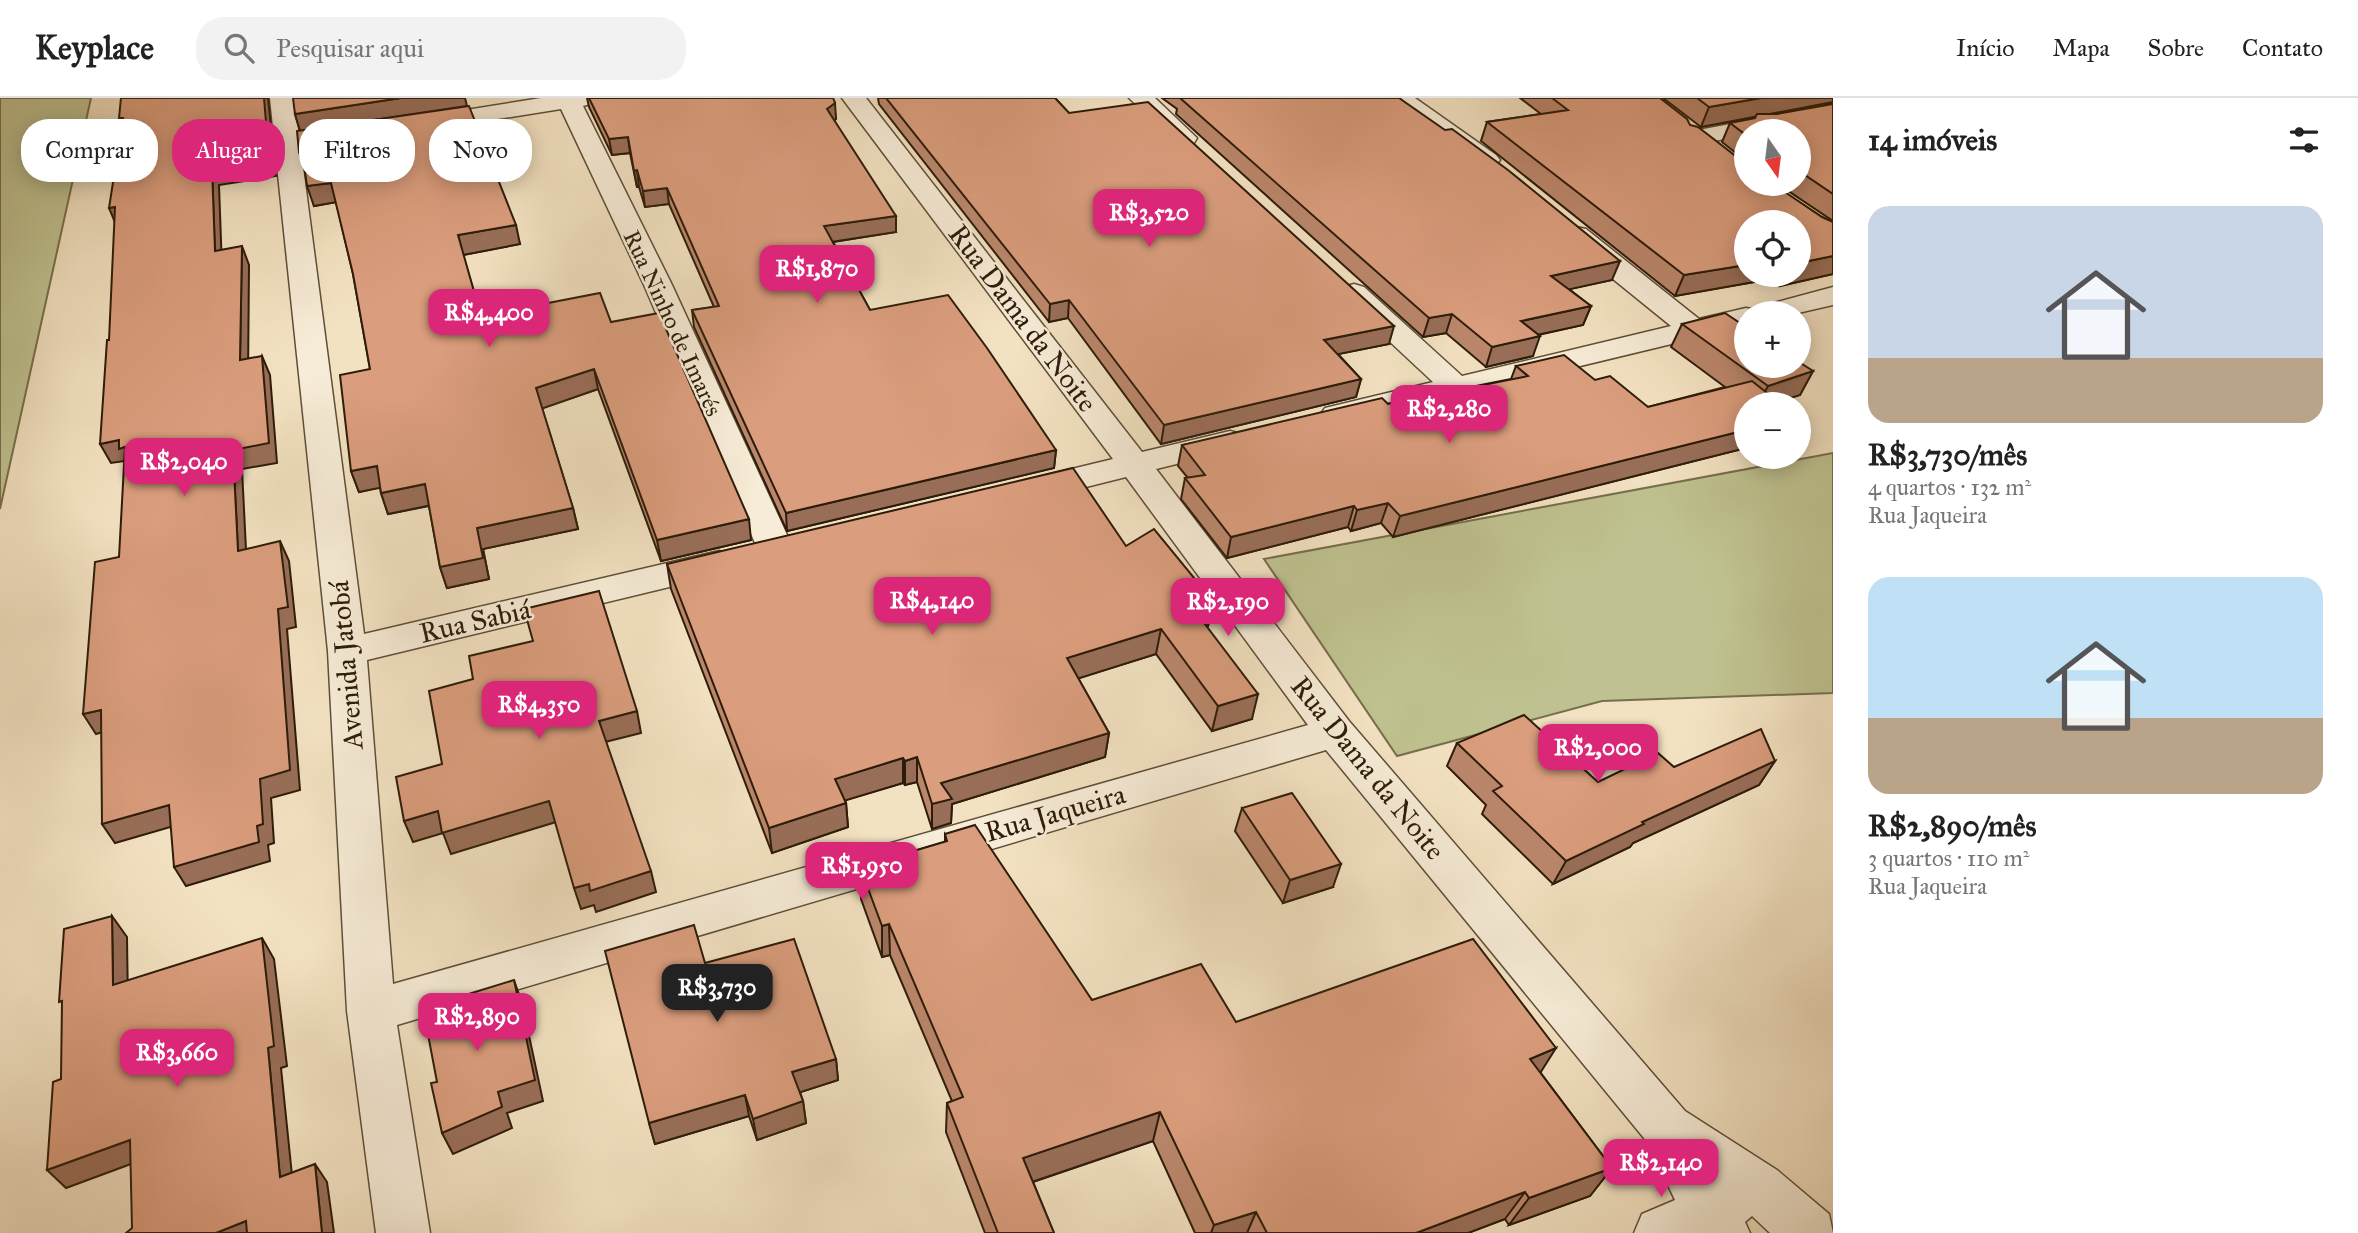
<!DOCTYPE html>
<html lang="pt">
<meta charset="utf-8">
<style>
:root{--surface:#fff;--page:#f2f2f2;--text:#222;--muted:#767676;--line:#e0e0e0;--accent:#db2777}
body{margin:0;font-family:"IM FELL Great Primer",serif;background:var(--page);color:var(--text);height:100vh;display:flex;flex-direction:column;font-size:26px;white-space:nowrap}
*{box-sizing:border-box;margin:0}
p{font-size:23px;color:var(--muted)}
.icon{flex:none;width:38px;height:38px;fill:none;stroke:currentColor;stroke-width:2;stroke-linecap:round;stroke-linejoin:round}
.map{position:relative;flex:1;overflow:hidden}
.side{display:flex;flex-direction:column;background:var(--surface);width:525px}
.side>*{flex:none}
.guide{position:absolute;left:21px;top:21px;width:665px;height:63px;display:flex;gap:14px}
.needle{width:46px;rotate:166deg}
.tools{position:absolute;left:1734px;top:21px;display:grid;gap:14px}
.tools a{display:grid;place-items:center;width:77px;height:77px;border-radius:50%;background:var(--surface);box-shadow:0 4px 18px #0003;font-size:35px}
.price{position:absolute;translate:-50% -60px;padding:0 16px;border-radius:14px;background:var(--accent);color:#fff;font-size:23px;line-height:46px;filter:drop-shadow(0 2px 4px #0008)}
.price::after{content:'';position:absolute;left:50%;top:42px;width:21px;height:16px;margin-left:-10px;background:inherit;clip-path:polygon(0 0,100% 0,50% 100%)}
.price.on{background:#222;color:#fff}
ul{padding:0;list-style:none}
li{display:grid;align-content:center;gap:14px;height:371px;padding:0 35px}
li span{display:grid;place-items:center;height:217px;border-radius:21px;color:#555}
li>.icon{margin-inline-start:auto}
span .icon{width:126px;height:126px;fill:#fffc;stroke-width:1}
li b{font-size:30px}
h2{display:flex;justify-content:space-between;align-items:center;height:84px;padding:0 35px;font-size:30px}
.pill{padding:0 24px;border-radius:28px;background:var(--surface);box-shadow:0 4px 18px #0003;font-size:24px;line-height:63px}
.pill.on{background:var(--accent);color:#fff}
header{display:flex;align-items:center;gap:42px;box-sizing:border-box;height:98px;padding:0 35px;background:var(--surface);border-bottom:2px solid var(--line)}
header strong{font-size:33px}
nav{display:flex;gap:38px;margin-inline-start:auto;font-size:24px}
.search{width:490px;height:63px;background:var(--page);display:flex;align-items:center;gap:18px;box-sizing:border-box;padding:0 24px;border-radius:28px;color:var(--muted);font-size:26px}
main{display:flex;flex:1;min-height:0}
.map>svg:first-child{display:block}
.green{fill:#bfc290;stroke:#766f4d;stroke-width:2}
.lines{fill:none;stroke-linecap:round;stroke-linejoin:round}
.minor-casing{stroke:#5e4e38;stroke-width:3}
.minor{fill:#f7ecd7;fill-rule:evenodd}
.wall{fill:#bb876c;stroke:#2d1c0a;stroke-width:2;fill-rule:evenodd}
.shaded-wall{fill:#996e58;stroke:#2d1c0a;stroke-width:2}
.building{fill:#da9d7d;stroke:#2d1c0a;stroke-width:2}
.labels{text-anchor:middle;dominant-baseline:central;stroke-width:5;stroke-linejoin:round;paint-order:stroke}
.far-street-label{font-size:23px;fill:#2d1c0a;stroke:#f7ecd7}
.street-label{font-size:28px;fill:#2d1c0a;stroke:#f7ecd7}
</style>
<header>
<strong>Keyplace</strong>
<div class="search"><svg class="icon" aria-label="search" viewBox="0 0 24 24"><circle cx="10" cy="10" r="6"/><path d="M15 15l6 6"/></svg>Pesquisar aqui</div>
<nav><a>Início</a><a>Mapa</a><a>Sobre</a><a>Contato</a></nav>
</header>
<main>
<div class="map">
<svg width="1833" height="1135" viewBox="0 0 1833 1135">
<rect width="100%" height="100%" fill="#f3e2c2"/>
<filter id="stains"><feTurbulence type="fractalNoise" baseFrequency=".00286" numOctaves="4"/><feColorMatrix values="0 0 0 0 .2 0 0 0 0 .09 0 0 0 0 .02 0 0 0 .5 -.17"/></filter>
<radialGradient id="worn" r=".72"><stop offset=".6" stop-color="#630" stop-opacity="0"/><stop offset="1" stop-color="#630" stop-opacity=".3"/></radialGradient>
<g class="green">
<polygon points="0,0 91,0 0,411"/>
<polygon points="1833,355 1833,595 1602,603 1397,658 1264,461"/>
</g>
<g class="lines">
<g class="minor-casing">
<g id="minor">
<polygon points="270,0 294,0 364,536 719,453 732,457 737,465 732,473 719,477 367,562 393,886 1308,627 1126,379 1030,403 1018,400 1013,392 1018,384 1113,361 842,0 866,0 1142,354 1230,333 1242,336 1246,343 1242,350 1156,371 1349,623 1685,1013 1777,1072 1829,1116 1833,1135 1770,1135 1752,1118 1745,1124 1750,1135 1634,1135 1642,1116 1675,1102 1648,1045 1326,652 397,927 430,1135 376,1135 347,913 328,553"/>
<polygon points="541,0 598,0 594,5 583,8 672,187 794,452 789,460 776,464 763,460 758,452 644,187 561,11 422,33 413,31 410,26 413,21 422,19"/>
<polygon points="1129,0 1155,0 1197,40 1194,45 1185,47 1176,45"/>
<polygon points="1388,0 1415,0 1496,57 1500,62 1496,67 1487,70 1478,67"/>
<polygon points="1833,7 1833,21 1768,33 1746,33 1746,37 1693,47 1684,45 1681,40 1684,35 1693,33"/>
<polygon points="1576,129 1586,131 1699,221 1746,210 1751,211 1833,189 1833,207 1798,215 1746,215 1746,228 1336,327 1325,324 1320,317 1325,310 1433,284 1344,201 1340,195 1344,189 1354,186 1364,189 1462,278 1671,228 1566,143 1562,137 1566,131"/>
</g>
</g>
<use href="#minor" class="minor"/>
</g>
<g class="wall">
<polygon points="587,0 833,0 836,21 834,22 896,134 833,144 870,212 1056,352 1054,370 787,433 694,229 692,212 714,209 669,106 645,109 639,89 637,89 630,55 612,57 589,9"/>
<polygon points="878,0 1055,0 1069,15 1389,246 1338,256 1361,281 1356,299 1161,346 1068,220 1049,224 879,6"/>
<polygon points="1162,0 1399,0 1612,182 1569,191 1591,208 1583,227 1538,237 1533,258 1486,269 1446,235 1423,239 1176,16 1177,11"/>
<path d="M 1520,0 L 1660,0 L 1690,27 L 1787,96 L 1822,119 L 1833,124 L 1833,176 L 1780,188 L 1771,181 L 1675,198 L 1481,43 L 1487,24 L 1541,16 ZM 1799,124 L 1799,177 L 1746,177 Z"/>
<polygon points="1663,0 1833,0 1833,5 1770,16 1777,16 1833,6 1833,123 1778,86 1799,86 1799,33 1746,33 1746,63 1722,44 1730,25 1755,20 1756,19 1701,29"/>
<polygon points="467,8 520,146 463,157 481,218 611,224 751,442 661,463 598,291 542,310 573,410 578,431 483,451 489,481 447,490 440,469 429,408 388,416 381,395 380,389 359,394 351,373 370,271 353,176 336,104 314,108 304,69 299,54 300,33 295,16"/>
<polygon points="1682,226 1813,273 1800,297 1778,304 1746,306 1746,350 1393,439 1381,425 1351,433 1348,429 1227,460 1181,401 1185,380 1188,380 1178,368 1182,347 1511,281 1516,268 1595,282 1648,309 1725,289 1671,249"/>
<polygon points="1126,448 1213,503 1208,528 1206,528 1252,621 1212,633 1156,556 1078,580 1109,635 1105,659 952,706 951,725 932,731 917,684 905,687 903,685 845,702 846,705 848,729 772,755 671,491 667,466"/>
<polygon points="1457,645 1598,684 1674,669 1775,663 1759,687 1633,745 1630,749 1553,786 1482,716 1486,707 1447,668"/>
<polygon points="1242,710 1333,789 1283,805 1235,733"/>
<polygon points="945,736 1092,902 1236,924 1540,974 1612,1070 1590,1098 1509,1127 1505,1121 1468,1135 1195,1135 1153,1043 1033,1084 1054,1135 985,1135 946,1034 947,1005 952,1003 890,857 882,859 861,801 860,769 945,744"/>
<polygon points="705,865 836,961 838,982 800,994 803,1003 806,1025 757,1042 749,1018 655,1046 649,1025"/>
</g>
<g class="shaded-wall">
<polygon points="264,0 268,0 276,78 219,87 222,171 215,153 212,69"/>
<polygon points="401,0 465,0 467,8 300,33 295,16"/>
<polygon points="1761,0 1833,0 1833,4 1701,29 1709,9"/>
<polygon points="835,5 836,21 828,27 827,11"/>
<polygon points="628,39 630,55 612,57 609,41"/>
<polygon points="637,72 639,89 637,89 634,73"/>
<polygon points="331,85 337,104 314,108 307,88"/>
<polygon points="667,90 669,106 645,109 643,93"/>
<polygon points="115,109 117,129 109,110"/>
<polygon points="896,118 896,134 825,145 824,128"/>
<polygon points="516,127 520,146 463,157 458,137"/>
<polygon points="242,148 249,167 248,281 240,262"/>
<polygon points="1833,158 1833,176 1780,188 1786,177 1799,177 1799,165"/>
<polygon points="1620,163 1612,182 1544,197 1551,178"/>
<polygon points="1746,167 1746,177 1774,177 1771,181 1675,198 1684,177"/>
<polygon points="1069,202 1068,220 1049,224 1050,206"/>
<polygon points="1591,208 1583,227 1514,242 1521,223"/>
<polygon points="1452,216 1446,235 1423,239 1429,220"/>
<polygon points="1394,228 1389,246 1319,260 1324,242"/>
<polygon points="1540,238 1533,258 1486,269 1492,249"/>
<polygon points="262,258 270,277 277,365 242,371 247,472 238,453 233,352"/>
<polygon points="594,271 598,291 541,311 536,290"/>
<polygon points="1813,273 1800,297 1772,306 1758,306 1768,288"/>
<polygon points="1361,281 1356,299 1161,346 1164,327"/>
<polygon points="1746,332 1746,350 1393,439 1400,418"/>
<polygon points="119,342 125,349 125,363 111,365 100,346"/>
<polygon points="1056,352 1054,370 787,433 786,415"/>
<polygon points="377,368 384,389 359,394 351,373"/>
<polygon points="425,386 432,407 388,416 381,395"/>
<polygon points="1388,405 1381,425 1351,433 1357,412"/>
<polygon points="1354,408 1348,429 1227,460 1231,439"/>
<polygon points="573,410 578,431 483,451 489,481 447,490 440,469 477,430"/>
<polygon points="749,421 751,442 661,463 657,442"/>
<polygon points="280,443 289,463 296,529 287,531 300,692 271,700 274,745 268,747 270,763 186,788 174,769 257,728 260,681 278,511"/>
<polygon points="1213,503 1208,528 1187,534 1192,509"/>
<polygon points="1161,531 1156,556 1064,585 1067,560"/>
<polygon points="1258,596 1252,621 1212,633 1218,608"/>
<polygon points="101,612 113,631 96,636 83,616"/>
<polygon points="637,613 641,635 605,644 599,623"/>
<polygon points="1109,635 1105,659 952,706 951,725 932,731 932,706 941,685"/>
<polygon points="917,659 917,684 905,687 905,663"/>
<polygon points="903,660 903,685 837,705 835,681"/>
<polygon points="1775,663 1759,687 1633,745 1630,749 1553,786 1566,763 1642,724"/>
<polygon points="549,703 556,724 451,756 443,735 413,744 404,723 438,713"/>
<polygon points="846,705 848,729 772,755 769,730"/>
<polygon points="169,707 181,726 115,745 102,726"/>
<polygon points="1341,766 1333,789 1283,805 1290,782"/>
<polygon points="651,773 656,794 596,814 594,807 581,811 574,790 589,786"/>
<polygon points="112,818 127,839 128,908 113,887"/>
<polygon points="889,826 890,857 882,859 882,828"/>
<polygon points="262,840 274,861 287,968 281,970 294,1097 280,1079 268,950"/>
<polygon points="514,882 522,905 543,1003 507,1015 512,1030 453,1056 442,1035 498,994"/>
<polygon points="1556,950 1537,980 1530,961"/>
<polygon points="836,961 838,982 795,996 792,974"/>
<polygon points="745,997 749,1018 655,1046 649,1025"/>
<polygon points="803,1003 806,1025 757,1042 753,1021"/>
<polygon points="1160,1014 1153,1043 1020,1088 1023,1060"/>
<polygon points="130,1042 147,1060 66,1090 47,1072"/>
<polygon points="315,1066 327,1084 334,1135 322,1135"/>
<polygon points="1612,1070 1590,1098 1509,1127 1529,1100"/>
<polygon points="1525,1094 1505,1121 1468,1135 1416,1135"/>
<polygon points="1256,1114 1247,1135 1211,1135 1214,1127"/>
<polygon points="246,1123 256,1135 216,1135"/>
</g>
<g class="building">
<polygon points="121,0 264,0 269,60 212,69 215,153 242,148 240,262 262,258 269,345 233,352 238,453 280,443 288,509 278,511 290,672 260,681 263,726 257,728 259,744 174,769 169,707 102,726 101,612 83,616 95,464 119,459 125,349 119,351 119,342 100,346 107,242 109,242 115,109 109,110 123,20 119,20"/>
<polygon points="293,0 401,0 295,16"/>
<polygon points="589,0 833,0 835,5 827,11 896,118 824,128 870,212 948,197 987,250 1056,352 786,415 692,212 719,208 667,90 643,93 637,72 634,73 628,39 609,41"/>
<polygon points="886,0 1055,0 1069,15 1148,4 1394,228 1324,242 1361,281 1164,327 1069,202 1050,206"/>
<polygon points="1180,0 1399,0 1445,32 1452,31 1508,72 1620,163 1551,178 1591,208 1521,223 1540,238 1492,249 1452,216 1429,220"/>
<polygon points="1552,0 1660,0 1687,21 1690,27 1698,29 1746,66 1746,86 1773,86 1822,119 1833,124 1833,158 1799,165 1799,124 1746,124 1746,167 1684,177 1487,24 1568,12"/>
<polygon points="1697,0 1761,0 1709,9"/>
<polygon points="1833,6 1833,96 1799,73 1799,33 1746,33 1746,37 1730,25 1755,20 1757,16 1777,16"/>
<polygon points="469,8 516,127 458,137 481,218 600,195 611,224 659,215 749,421 657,442 594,271 536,290 573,410 477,430 483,460 440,469 425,386 381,395 377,368 351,373 340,277 370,271 353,176 331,85 307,88 302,53 299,54 297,33"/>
<polygon points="1725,215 1746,229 1746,268 1799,268 1799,264 1813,273 1768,288 1682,226"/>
<polygon points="1564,257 1595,282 1610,278 1648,309 1752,283 1781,306 1746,306 1746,332 1400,418 1388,405 1357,412 1354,408 1231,439 1185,380 1205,377 1182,347 1382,300 1388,306 1528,278 1516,268"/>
<polygon points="1073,370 1126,448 1154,431 1213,503 1192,509 1258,596 1218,608 1161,531 1067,560 1109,635 941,685 952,701 932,706 917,659 905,663 903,660 835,681 846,705 769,730 667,466"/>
<polygon points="599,493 637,613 599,623 651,773 590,793 589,786 574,790 549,703 442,735 438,713 404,723 396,679 442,666 429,593 473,581 469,558 533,543 524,511"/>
<polygon points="1524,617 1598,684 1658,655 1674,669 1761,631 1775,663 1642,724 1644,726 1566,763 1493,693 1502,688 1457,645"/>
<polygon points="1292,695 1341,766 1290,782 1242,710"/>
<polygon points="975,727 1092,902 1201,866 1236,924 1473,841 1556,950 1530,961 1612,1070 1529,1100 1525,1094 1416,1135 1267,1135 1256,1114 1214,1127 1160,1014 1023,1060 1054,1135 998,1135 947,1005 963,999 889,826 882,828 860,769 947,743 945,736"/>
<polygon points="112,818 113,887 262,840 274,948 268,950 280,1079 315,1066 322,1135 247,1135 246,1123 216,1135 126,1135 132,1130 130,1042 47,1072 53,984 61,981 62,903 59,904 64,831"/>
<polygon points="694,827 705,865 794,841 836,961 792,974 803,1003 753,1021 745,997 649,1025 605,853"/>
<polygon points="514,882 535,982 498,994 502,1009 442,1035 431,985 437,984 423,910"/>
</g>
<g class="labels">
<g class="far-street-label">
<text transform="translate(673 225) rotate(65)">Rua Ninho de Imarés</text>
</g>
<g class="street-label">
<text transform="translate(1023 220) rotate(53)">Rua Dama da Noite</text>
<text transform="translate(475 523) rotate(-13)">Rua Sabiá</text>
<text transform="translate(346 567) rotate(-95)">Avenida Jatobá</text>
<text transform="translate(1368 670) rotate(51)">Rua Dama da Noite</text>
<text transform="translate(1055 715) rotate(-16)">Rua Jaqueira</text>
</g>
</g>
<rect width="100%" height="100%" filter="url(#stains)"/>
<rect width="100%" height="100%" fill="url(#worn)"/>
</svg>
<div class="tools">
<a><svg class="needle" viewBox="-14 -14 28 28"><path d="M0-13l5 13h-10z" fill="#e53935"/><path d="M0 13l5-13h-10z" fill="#767676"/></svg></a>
<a><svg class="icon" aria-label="locate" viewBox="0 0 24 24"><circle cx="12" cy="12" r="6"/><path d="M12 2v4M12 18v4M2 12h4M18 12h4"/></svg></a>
<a>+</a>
<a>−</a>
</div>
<b class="price" style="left:1149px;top:151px">R$3,520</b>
<b class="price" style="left:817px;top:207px">R$1,870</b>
<b class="price" style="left:489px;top:251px">R$4,400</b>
<b class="price" style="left:1449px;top:347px">R$2,280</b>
<b class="price" style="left:184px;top:400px">R$2,040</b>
<b class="price" style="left:932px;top:539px">R$4,140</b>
<b class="price" style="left:1228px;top:540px">R$2,190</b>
<b class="price" style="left:539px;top:643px">R$4,350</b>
<b class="price" style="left:1598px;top:686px">R$2,000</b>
<b class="price" style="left:862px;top:804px">R$1,950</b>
<b class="price on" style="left:717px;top:926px">R$3,730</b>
<b class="price" style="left:477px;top:955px">R$2,890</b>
<b class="price" style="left:177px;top:991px">R$3,660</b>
<b class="price" style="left:1661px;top:1101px">R$2,140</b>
<div class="guide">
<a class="pill">Comprar</a>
<a class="pill on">Alugar</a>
<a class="pill">Filtros</a>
<a class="pill">Novo</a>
</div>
</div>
<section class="side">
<h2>14 imóveis<svg class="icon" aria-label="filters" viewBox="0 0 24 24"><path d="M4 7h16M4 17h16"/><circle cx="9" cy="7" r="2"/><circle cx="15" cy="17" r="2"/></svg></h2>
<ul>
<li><span style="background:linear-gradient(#c9d6e8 70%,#b9a48a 0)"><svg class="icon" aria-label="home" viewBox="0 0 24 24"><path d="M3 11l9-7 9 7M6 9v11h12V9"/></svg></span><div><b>R$3,730/mês</b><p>4 quartos · 132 m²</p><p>Rua Jaqueira</p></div></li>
<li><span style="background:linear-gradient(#bfe0f5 65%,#b9a48a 0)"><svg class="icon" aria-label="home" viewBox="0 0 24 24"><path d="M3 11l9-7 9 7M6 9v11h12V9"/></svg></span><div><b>R$2,890/mês</b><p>3 quartos · 110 m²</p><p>Rua Jaqueira</p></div></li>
</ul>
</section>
</main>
